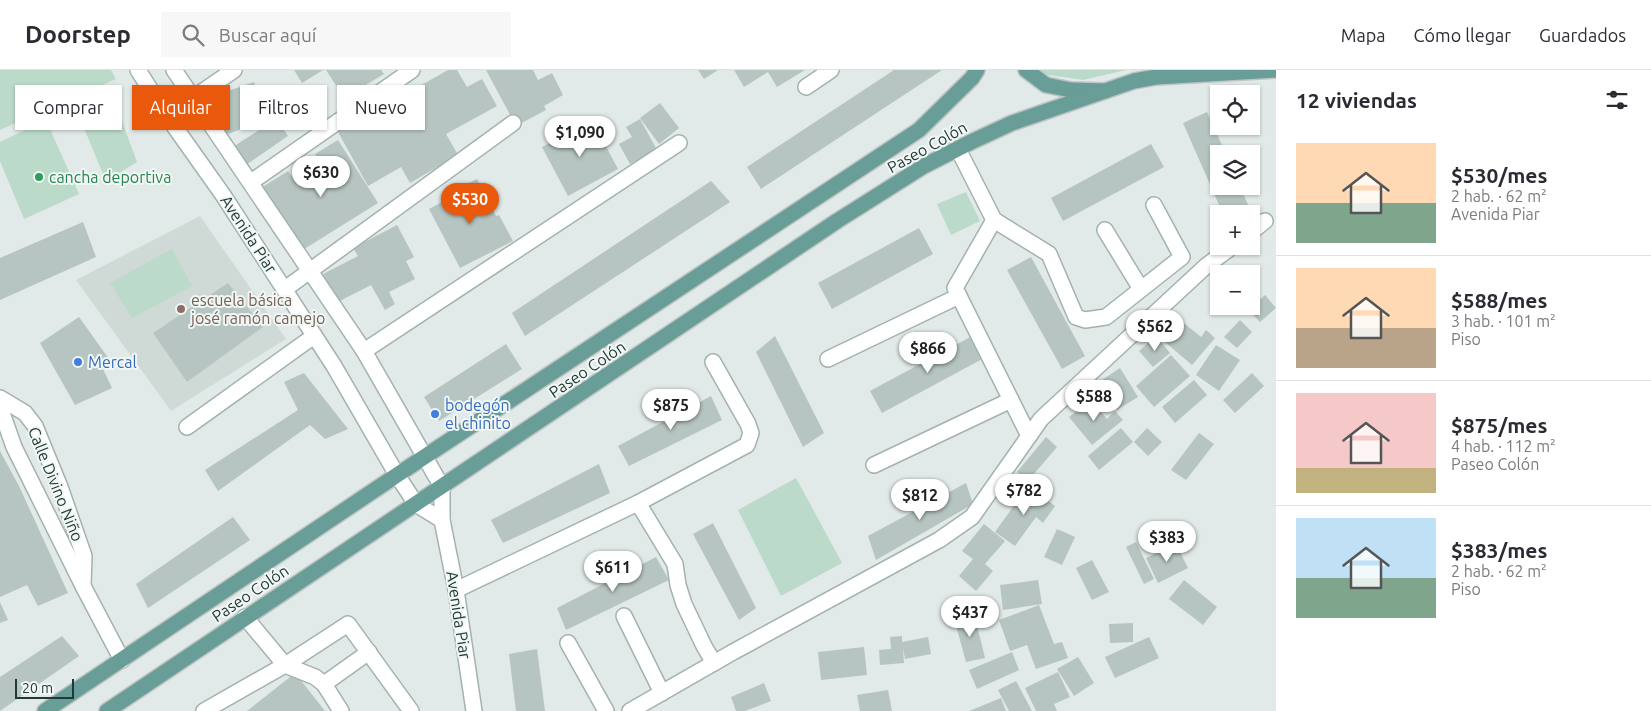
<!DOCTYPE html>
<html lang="es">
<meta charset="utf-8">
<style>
:root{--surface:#fff;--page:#f7f7f7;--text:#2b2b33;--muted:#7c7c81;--line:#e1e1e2;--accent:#ea580c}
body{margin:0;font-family:Ubuntu,sans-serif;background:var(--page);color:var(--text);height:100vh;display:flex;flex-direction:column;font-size:19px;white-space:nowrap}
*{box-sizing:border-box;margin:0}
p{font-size:16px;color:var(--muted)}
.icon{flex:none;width:28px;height:28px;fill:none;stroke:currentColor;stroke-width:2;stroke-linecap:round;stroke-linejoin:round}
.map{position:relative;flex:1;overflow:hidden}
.side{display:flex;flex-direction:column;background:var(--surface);width:375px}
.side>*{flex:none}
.banner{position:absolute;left:15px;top:15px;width:475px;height:45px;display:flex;gap:10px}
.fabs{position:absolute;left:1210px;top:15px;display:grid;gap:10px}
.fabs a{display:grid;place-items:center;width:50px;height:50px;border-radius:0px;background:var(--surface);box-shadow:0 1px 4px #0004;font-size:25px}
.scale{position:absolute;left:15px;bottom:12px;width:59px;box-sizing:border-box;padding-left:5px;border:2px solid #223a37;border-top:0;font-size:14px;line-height:18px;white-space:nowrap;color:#223a37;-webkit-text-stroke:4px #f1f7f5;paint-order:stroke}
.price{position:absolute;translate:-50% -42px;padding:0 11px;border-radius:18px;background:#fff;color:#222;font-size:16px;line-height:32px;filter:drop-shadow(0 1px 2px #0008)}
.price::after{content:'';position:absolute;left:50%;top:30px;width:15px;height:11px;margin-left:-8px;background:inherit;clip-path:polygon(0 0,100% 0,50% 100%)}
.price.selected{background:var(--accent);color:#fff}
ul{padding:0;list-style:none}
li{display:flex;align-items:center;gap:15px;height:125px;padding:0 20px}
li+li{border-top:1px solid var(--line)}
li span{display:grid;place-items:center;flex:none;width:140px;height:100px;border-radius:0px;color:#555}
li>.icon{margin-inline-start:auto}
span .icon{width:60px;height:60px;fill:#fffc;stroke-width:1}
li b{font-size:21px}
h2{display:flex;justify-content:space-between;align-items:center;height:60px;padding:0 20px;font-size:21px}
.pill{padding:0 18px;border-radius:0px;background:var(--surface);box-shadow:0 1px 4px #0004;font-size:18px;line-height:45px}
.pill.selected{background:var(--accent);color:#fff}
header{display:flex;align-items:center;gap:30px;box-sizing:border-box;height:70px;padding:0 25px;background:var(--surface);border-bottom:1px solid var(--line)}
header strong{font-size:24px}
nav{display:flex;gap:28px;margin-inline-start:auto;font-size:18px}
.search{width:350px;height:45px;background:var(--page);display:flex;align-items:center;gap:12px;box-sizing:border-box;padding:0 18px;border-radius:0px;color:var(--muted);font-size:19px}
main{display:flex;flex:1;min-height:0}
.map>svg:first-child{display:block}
.built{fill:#cfdad7}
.green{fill:#bbdac9}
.building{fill:#b6c5c1}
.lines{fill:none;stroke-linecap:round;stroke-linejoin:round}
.minor-casing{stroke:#a4b2af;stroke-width:18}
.major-casing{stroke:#bdc4c3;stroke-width:18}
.minor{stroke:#fff;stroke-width:15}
.major{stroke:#689d98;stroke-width:15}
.leisure-dot{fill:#2e9e5b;stroke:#f1f7f5;stroke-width:2}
.education-dot{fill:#8d6e63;stroke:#f1f7f5;stroke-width:2}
.shop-dot{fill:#3f7fe0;stroke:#f1f7f5;stroke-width:2}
.labels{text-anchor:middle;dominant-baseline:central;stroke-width:4;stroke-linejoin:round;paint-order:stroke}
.street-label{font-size:16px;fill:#223a37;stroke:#f1f7f5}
.leisure-label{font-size:16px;fill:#27864d;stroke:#f1f7f5;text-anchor:start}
.education-label{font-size:16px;fill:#785e54;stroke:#f1f7f5;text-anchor:start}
.shop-label{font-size:16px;fill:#366cbe;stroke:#f1f7f5;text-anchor:start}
</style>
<header>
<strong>Doorstep</strong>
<div class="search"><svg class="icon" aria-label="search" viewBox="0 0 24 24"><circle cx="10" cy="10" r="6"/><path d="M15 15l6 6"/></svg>Buscar aquí</div>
<nav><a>Mapa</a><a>Cómo llegar</a><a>Guardados</a></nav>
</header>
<main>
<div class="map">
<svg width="1276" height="641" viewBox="0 0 1276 641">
<rect width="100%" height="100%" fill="#e1eae8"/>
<polygon class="built" points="200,146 286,269 171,341 76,210"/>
<g class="green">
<polygon points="0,0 111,0 116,9 0,60"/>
<polygon points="1040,0 1126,0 1083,10 1042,4"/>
<polygon points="116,35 137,92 106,111 81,51"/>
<polygon points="46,50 79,124 24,149 0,91 0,72"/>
<polygon points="966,122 980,151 951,165 937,134"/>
<polygon points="172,179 192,216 132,248 110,213"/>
<polygon points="796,408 842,493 781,526 738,440"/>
</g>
<g class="building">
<polygon points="294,0 323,0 302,13"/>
<polygon points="326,0 381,0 384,4 344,28"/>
<polygon points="448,0 457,0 467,17 482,9 497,36 446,64 458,85 410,113 401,97 368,116 338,62"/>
<polygon points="486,0 533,0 538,10 552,3 563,25 544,36 546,40 516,56"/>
<polygon points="698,0 718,0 704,9"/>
<polygon points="734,0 805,0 777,17 768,2 744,17"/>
<polygon points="894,0 942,0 761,119 747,97"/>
<polygon points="254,12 260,29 246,34 247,39 263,28 288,66 246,95 233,77 259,60 250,45 253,55 225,65 211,27"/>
<polygon points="660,33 679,58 659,74 640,48"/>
<polygon points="1207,42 1226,84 1219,84 1219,116 1240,116 1254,149 1251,150 1251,144 1223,144 1183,53"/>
<polygon points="640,49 657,80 630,94 619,74 632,67 626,57"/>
<polygon points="592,50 618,99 568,126 542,77"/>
<polygon points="338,70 378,133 301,181 261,118 288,101 298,116 325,99 315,84"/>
<polygon points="1151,74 1164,97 1063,151 1051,128"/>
<polygon points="477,109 496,146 499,145 513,171 460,198 429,139 457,124 455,120"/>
<polygon points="711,111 730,132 525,266 512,243"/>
<polygon points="83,152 96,187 0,230 0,188"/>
<polygon points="397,155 414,187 406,191 415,209 389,222 395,234 385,240 371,215 338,232 323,204 358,186 353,178"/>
<polygon points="919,158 933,184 832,239 818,213"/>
<polygon points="1031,187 1085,286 1062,299 1007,200"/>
<polygon points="228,213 263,257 187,312 153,263"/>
<polygon points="1265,225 1276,238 1260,252 1248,240"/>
<polygon points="1175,246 1201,267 1206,260 1215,268 1192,295 1158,266"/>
<polygon points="79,247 109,289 101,295 112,318 75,335 40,273"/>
<polygon points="1240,250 1252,262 1237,278 1224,267"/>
<polygon points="974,265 986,287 882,343 870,321"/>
<polygon points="775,266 824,363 803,377 756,282"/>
<polygon points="1156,266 1170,283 1153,297 1139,281"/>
<polygon points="506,274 522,299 439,351 424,327"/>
<polygon points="1216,275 1240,290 1219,321 1196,305"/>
<polygon points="1171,285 1190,306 1154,337 1136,316"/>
<polygon points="1120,298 1138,327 1117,340 1099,312"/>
<polygon points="304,303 348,359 325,369 310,355 218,421 205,400 298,340 284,312"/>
<polygon points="1252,303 1264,316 1235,343 1223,330"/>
<polygon points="1194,310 1207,325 1175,353 1162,337"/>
<polygon points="711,326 722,350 629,396 618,376"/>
<polygon points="1091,330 1107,349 1115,341 1123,350 1092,375 1069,347"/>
<polygon points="1121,358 1133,372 1099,400 1088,386"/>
<polygon points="1147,358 1162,372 1148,386 1134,372"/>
<polygon points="1199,363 1214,374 1186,410 1171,400"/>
<polygon points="1046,367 1057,377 1028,411 1017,402"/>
<polygon points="0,381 19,416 68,523 38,536 27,515 0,527"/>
<polygon points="599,394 610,423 503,473 491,450"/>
<polygon points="966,413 973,434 876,490 868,466"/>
<polygon points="1028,416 1055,436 1043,453 1036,447 1015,476 995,462"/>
<polygon points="233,447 250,470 148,538 136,514"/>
<polygon points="713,453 756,538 739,550 693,464"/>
<polygon points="984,454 1005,471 985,494 993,501 976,521 959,506 973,489 962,481"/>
<polygon points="1057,459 1075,467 1062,495 1044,487"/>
<polygon points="1136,472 1154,509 1144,514 1126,477"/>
<polygon points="1176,474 1188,498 1158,513 1146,488"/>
<polygon points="656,487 669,510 566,560 557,538"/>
<polygon points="1092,490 1109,522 1092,530 1076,498"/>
<polygon points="1038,510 1042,534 1003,540 1000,515"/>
<polygon points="1184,510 1217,537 1203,555 1169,529"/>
<polygon points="0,532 8,550 0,553"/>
<polygon points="1039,535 1054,574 1062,572 1068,588 1036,599 1027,575 1010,581 999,550"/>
<polygon points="974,543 985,588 966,592 954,548"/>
<polygon points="1133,553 1133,572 1110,573 1109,554"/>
<polygon points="62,566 79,586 0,641 0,607"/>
<polygon points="902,566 902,572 928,567 931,584 905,589 903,578 904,593 880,595 879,580 891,579 890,567"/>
<polygon points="1149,567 1159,588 1115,608 1105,587"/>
<polygon points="864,577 867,605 821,610 818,582"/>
<polygon points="537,579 545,641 516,641 509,584"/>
<polygon points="1012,582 1019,600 977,619 969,600"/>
<polygon points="1078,587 1094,613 1074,626 1057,599"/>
<polygon points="1058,602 1070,627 1054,634 1057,641 1036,641 1025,618"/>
<polygon points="295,603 325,641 247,641"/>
<polygon points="1016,611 1032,641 1009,641 998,620"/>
<polygon points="764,613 771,631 745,641 736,641 731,627"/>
<polygon points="888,620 892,641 860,641 857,625"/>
<polygon points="1001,628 1006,641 969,641"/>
</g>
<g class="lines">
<g class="minor-casing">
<g id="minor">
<polyline points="138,0 167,46 223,125 334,296 397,405 416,434 442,450"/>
<polyline points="174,0 364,281 442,417 442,450 456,520 474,641"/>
<polyline points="806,17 831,0"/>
<polyline points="167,46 234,0"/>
<polyline points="958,79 994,150 1049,184 1076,247 1085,250 1106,247 1182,187 1154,135"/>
<polyline points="251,112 412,0"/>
<polyline points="994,150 955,218 1029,366"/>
<polyline points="1105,160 1141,219"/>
<polyline points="1251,162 1265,151"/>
<polyline points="285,219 513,53"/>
<polyline points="364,281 679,73"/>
<polyline points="828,289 959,226"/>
<polyline points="0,328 25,343 35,356 60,417 84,486 83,515"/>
<polyline points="0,337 14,377 83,516 122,590"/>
<polyline points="187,357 314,266"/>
<polyline points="874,395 1011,330"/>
<polyline points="638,433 675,494 678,515 684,534 704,576 714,593"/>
<polyline points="456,520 638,433 747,375 751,363 748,354 713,292"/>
<polyline points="624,546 662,623"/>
<polyline points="245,547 285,595 315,607 324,614 341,641"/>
<polyline points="568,573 606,641"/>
<polyline points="324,614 369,582"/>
<polyline points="204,641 285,595 348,554 411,641"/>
<polyline points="630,641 733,582 939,470 972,447 1041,349 1206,196 1233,176"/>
</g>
</g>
<g class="major-casing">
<g id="major">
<polyline points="1026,0 1046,15 1071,20 1105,21 1134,11 1156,7 1276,0"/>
<polyline points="45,641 397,405 919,60 972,8 977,0"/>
<polyline points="107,641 837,151 924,96 971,72 1012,53 1105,21"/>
</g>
</g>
<use href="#minor" class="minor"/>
<use href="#major" class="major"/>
</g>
<circle class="leisure-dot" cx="39" cy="107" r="5"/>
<circle class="education-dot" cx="181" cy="239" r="5"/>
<g class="shop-dot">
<circle cx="78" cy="292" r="5"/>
<circle cx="435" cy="344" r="5"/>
</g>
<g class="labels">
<g class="street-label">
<text transform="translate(927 77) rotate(-29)">Paseo Colón</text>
<text transform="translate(249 164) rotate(57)">Avenida Piar</text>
<text transform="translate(587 299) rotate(-34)">Paseo Colón</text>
<text transform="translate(56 414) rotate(68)">Calle Divino Niño</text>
<text transform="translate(250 523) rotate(-34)">Paseo Colón</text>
<text transform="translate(459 545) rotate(81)">Avenida Piar</text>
</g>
<g class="leisure-label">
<text x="49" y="107">cancha deportiva</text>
</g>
<g class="education-label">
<text x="191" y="230">escuela básica<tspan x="191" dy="18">josé ramón camejo</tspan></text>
</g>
<g class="shop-label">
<text x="88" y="292">Mercal</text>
<text x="445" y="335">bodegón<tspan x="445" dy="18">el chinito</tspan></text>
</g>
</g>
</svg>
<div class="fabs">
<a><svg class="icon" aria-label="locate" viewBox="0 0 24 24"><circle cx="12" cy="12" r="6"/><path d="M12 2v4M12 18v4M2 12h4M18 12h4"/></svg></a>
<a><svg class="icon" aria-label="layers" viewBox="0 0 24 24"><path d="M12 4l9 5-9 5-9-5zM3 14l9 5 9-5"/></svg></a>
<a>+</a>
<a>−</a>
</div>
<div class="scale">20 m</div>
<b class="price" style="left:580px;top:88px">$1,090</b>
<b class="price" style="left:321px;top:128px">$630</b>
<b class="price selected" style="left:470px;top:155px">$530</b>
<b class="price" style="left:1155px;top:282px">$562</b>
<b class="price" style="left:928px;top:304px">$866</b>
<b class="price" style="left:1094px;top:352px">$588</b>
<b class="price" style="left:671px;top:361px">$875</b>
<b class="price" style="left:1024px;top:446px">$782</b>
<b class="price" style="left:920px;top:451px">$812</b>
<b class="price" style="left:1167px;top:493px">$383</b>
<b class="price" style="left:613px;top:523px">$611</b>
<b class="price" style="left:970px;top:568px">$437</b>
<div class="banner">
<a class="pill">Comprar</a>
<a class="pill selected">Alquilar</a>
<a class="pill">Filtros</a>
<a class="pill">Nuevo</a>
</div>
</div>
<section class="side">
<h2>12 viviendas<svg class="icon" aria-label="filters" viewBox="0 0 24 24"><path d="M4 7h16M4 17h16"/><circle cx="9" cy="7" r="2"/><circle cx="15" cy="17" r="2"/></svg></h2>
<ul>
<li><span style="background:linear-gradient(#ffd9b3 60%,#7fa58c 0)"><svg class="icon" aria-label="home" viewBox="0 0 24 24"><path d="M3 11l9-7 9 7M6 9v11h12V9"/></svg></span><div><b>$530/mes</b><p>2 hab. · 62 m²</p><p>Avenida Piar</p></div></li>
<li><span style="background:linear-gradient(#ffd9b3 60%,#b9a48a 0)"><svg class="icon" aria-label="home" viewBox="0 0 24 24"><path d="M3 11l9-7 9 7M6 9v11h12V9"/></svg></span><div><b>$588/mes</b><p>3 hab. · 101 m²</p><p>Piso</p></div></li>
<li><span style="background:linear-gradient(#f6c9c9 75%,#c2b280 0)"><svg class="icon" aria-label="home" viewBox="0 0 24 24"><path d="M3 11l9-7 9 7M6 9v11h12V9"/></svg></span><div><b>$875/mes</b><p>4 hab. · 112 m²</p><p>Paseo Colón</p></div></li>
<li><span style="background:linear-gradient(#bfe0f5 60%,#7fa58c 0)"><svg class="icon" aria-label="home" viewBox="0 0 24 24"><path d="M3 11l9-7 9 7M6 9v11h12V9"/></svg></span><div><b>$383/mes</b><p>2 hab. · 62 m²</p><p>Piso</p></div></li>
</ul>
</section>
</main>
